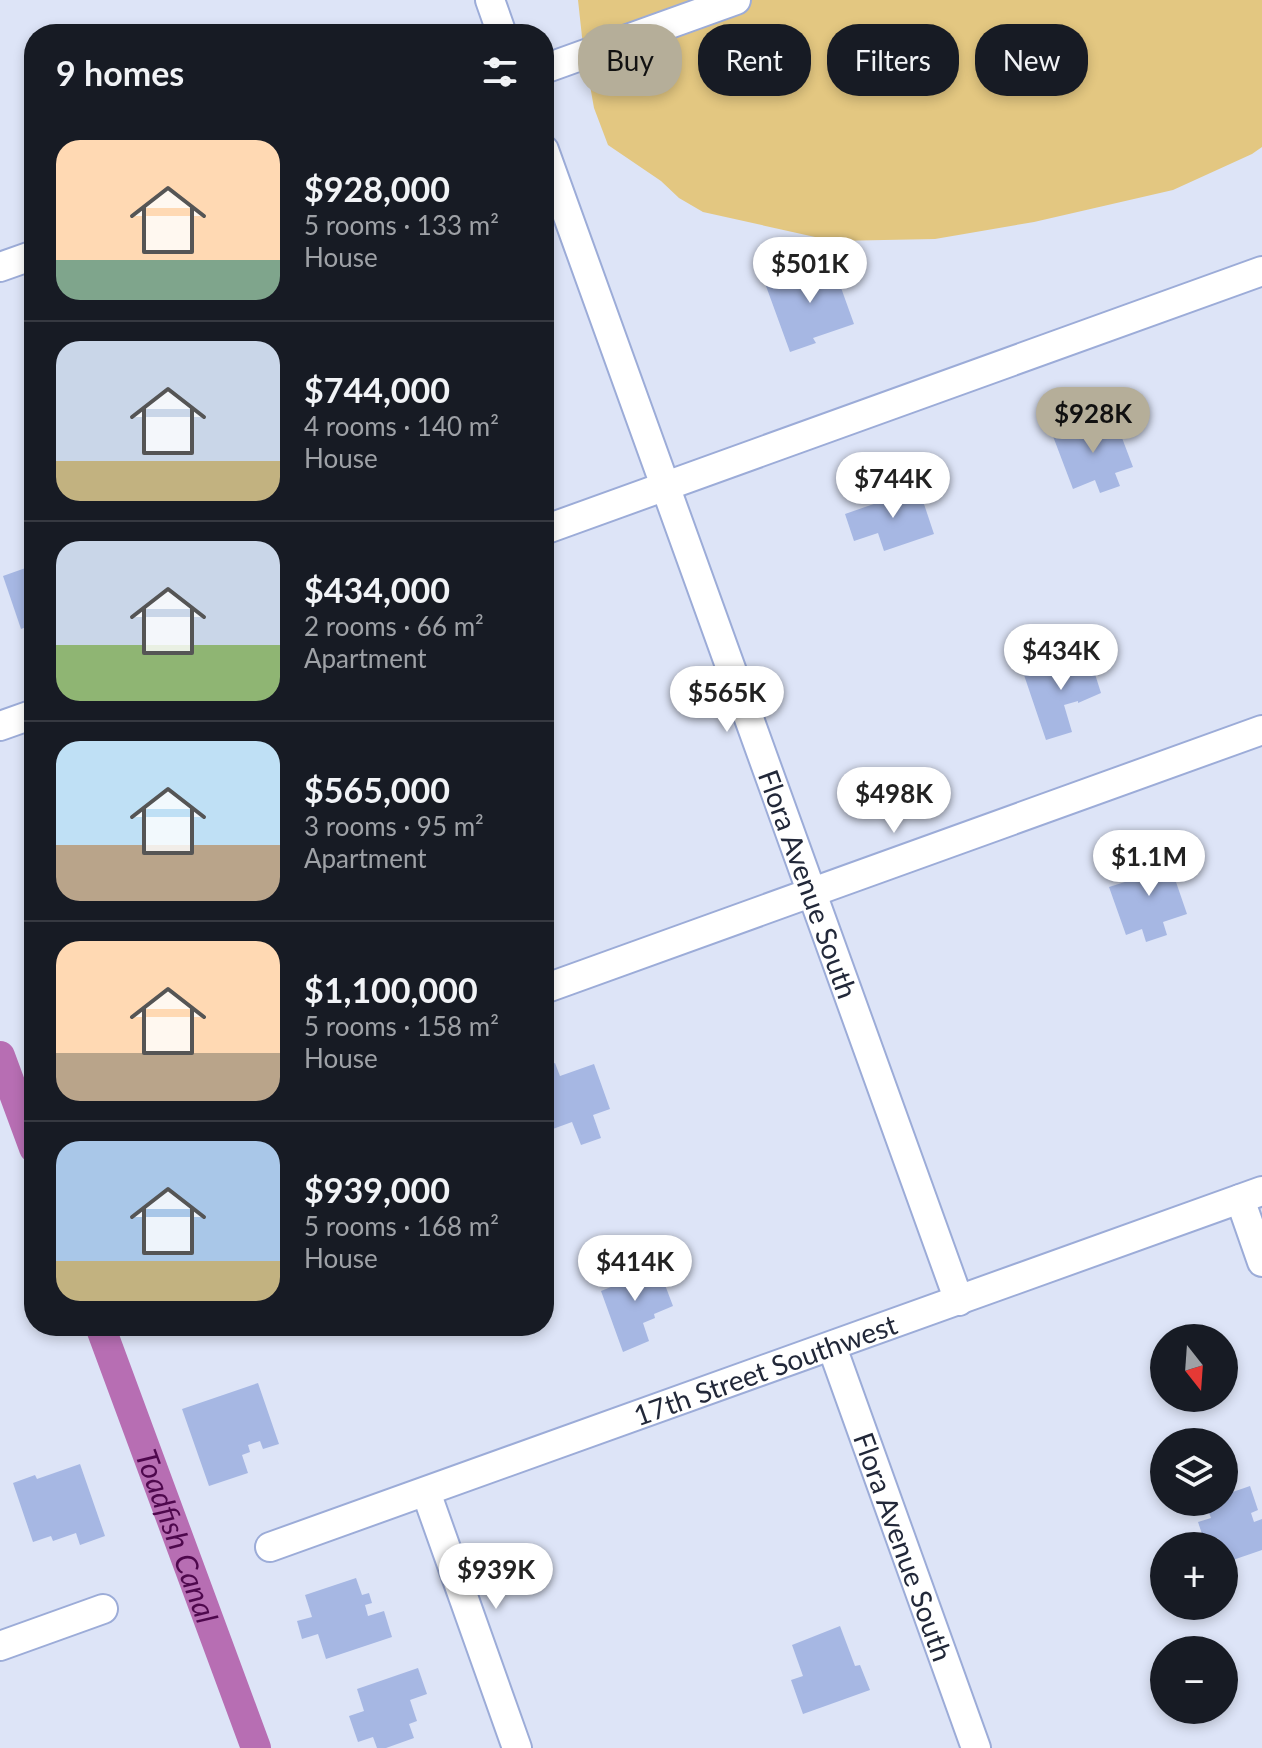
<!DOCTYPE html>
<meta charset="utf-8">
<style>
:root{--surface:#171b24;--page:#242831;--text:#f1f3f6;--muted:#9ea1a6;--line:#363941;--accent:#b5ae99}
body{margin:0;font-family:Lato,sans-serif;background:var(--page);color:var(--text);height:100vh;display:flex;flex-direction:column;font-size:30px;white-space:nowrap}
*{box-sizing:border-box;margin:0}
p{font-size:26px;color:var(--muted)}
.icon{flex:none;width:44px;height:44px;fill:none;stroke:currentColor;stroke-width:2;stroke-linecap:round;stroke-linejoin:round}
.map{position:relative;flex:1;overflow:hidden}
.side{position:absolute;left:24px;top:24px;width:530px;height:1312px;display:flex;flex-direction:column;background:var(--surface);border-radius:32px;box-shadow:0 4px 12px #0003}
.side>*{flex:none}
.guide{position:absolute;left:578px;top:24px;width:564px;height:72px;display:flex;gap:16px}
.needle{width:52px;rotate:163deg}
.controls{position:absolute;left:1150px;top:1324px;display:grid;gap:16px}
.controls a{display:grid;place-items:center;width:88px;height:88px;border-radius:50%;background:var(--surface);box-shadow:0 4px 12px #0003;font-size:40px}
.price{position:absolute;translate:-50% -68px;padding:0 18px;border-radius:28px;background:#fff;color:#222;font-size:26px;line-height:52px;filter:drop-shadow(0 2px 4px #0008)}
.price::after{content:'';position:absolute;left:50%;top:48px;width:24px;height:18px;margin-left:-12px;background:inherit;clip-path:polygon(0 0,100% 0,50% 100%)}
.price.current{background:var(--accent);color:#111}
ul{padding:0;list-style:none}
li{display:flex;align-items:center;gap:24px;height:200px;padding:0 32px}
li+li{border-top:2px solid var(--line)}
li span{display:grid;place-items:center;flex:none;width:224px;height:160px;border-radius:24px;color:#555}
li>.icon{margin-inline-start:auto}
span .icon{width:96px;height:96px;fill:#fffc;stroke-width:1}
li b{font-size:34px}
h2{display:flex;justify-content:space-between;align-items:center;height:96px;padding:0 32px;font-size:34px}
.tag{padding:0 28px;border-radius:32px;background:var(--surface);box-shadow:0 4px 12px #0003;font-size:28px;line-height:72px}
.tag.current{background:var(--accent);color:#111}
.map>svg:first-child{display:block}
.green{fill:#e3c781}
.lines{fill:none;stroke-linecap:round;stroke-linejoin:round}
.canal{stroke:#b76eb3;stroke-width:30}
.building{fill:#a6b7e3}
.minor-casing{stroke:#9cacd8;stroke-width:32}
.minor{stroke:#fff;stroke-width:28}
.labels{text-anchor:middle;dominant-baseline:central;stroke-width:6;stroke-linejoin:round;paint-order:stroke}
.street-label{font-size:28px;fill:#222839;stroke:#dde4f7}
.water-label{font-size:30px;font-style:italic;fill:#4e084d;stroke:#dde4f7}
</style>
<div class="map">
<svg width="1262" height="1748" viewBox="0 0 1262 1748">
<rect width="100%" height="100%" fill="#dde4f7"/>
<polygon class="green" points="578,0 1262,0 1262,147 1252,154 1173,190 1034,222 935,239 833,241 703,212 679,198 661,181 608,145 594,108 583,46"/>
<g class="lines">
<g class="canal">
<polyline points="0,1056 34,1148"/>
<path id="s1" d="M 100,1326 L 256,1748"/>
</g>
</g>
<g class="building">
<polygon points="830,257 854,324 813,338 816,343 790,352 766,286 801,274 799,269"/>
<polygon points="1078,421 1082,434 1116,422 1133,467 1115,473 1120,486 1100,493 1095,480 1073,489 1051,431"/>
<polygon points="897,489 899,496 919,489 934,534 884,551 878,533 854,541 845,514 891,498 889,492"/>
<polygon points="34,565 34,624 21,629 3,576"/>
<polygon points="1088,652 1101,693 1078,703 1078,701 1064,705 1072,732 1046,740 1024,675 1073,659 1072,657"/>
<polygon points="1165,850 1187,914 1163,922 1167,935 1146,942 1142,929 1126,935 1109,887 1144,876 1138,860"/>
<polygon points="555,1063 560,1076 594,1064 610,1109 593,1115 601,1138 581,1145 572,1122 550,1130 544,1115 544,1067"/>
<polygon points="641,1261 646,1274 659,1269 673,1306 654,1314 655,1318 643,1323 649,1341 623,1352 601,1291 616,1285 612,1272"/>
<polygon points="258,1383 279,1444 263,1449 260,1441 248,1445 250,1452 242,1455 248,1473 209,1486 182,1409"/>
<polygon points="80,1464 105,1536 80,1545 76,1533 53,1541 51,1536 33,1542 13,1483 35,1475 37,1479"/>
<polygon points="1250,1486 1258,1510 1251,1513 1254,1522 1262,1519 1262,1550 1227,1562 1224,1555 1224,1546 1221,1546 1218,1538 1205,1543 1198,1522 1211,1518 1205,1502 1224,1502 1224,1495"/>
<polygon points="356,1578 362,1595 369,1593 372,1603 365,1605 368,1616 384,1611 392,1637 326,1659 318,1634 302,1639 297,1621 312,1617 305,1595"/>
<polygon points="840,1626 855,1666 860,1665 870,1690 803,1714 791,1680 803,1676 792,1645"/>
<polygon points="418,1668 427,1694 410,1700 417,1721 409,1724 414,1738 386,1748 377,1748 373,1737 358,1742 349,1716 364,1711 357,1689"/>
</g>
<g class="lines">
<g class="minor-casing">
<g id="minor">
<polyline points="490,0 502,34"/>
<polyline points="544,69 736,0"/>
<path id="s2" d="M 544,150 L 959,1301"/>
<polyline points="0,267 34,255"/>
<polyline points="544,530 1262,271"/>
<polyline points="0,726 34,714"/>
<polyline points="544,989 1262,730"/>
<polyline points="1240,1199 1262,1262"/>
<path id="s3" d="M 832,1347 L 976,1748"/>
<polyline points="426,1492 517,1748"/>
<path id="s4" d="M 270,1547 L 1262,1191"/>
<polyline points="0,1646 103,1609"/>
</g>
</g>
<use href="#minor" class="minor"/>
</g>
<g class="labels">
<g class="street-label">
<text stroke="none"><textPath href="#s2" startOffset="780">Flora Avenue South</textPath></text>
<text stroke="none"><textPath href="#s4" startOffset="526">17th Street Southwest</textPath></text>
<text stroke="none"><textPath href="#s3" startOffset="212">Flora Avenue South</textPath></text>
</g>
<g class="water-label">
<text stroke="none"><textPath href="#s1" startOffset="224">Toadfish Canal</textPath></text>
</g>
</g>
</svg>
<div class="controls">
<a><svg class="needle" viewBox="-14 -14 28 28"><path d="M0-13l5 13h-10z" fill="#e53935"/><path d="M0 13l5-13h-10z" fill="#9ea1a6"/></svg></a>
<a><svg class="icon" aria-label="layers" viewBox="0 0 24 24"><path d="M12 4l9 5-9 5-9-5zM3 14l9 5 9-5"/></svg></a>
<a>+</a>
<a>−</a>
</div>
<b class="price" style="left:810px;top:305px">$501K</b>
<b class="price current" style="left:1093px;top:455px">$928K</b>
<b class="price" style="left:893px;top:520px">$744K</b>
<b class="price" style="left:1061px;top:692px">$434K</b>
<b class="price" style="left:727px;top:734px">$565K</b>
<b class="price" style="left:894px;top:835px">$498K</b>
<b class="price" style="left:1149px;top:898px">$1.1M</b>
<b class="price" style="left:635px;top:1303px">$414K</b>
<b class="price" style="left:496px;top:1611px">$939K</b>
<div class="guide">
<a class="tag current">Buy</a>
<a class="tag">Rent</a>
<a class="tag">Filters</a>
<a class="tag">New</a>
</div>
<section class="side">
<h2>9 homes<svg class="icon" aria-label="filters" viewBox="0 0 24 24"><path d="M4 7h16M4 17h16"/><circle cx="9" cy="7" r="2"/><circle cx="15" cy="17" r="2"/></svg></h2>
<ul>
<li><span style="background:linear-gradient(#ffd9b3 75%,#7fa58c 0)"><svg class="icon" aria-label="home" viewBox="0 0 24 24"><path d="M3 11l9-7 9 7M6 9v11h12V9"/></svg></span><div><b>$928,000</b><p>5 rooms · 133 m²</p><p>House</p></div></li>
<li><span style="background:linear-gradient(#c9d6e8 75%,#c2b280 0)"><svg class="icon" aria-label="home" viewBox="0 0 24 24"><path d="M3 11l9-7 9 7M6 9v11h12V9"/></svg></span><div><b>$744,000</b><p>4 rooms · 140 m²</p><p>House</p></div></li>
<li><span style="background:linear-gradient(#c9d6e8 65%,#8fb573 0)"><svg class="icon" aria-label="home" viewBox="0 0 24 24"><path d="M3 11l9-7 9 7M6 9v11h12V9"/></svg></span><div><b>$434,000</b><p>2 rooms · 66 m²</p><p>Apartment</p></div></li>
<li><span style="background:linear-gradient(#bfe0f5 65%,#b9a48a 0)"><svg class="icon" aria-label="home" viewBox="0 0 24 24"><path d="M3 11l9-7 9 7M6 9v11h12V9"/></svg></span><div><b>$565,000</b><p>3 rooms · 95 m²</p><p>Apartment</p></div></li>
<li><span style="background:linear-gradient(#ffd9b3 70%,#b9a48a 0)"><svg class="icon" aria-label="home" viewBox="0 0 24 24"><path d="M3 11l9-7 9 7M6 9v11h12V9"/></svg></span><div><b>$1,100,000</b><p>5 rooms · 158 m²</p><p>House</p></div></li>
<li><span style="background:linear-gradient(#a9c7e8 75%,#c2b280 0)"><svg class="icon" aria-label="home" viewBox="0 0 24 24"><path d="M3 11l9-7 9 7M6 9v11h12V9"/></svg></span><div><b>$939,000</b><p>5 rooms · 168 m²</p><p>House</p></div></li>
</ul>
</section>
</div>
